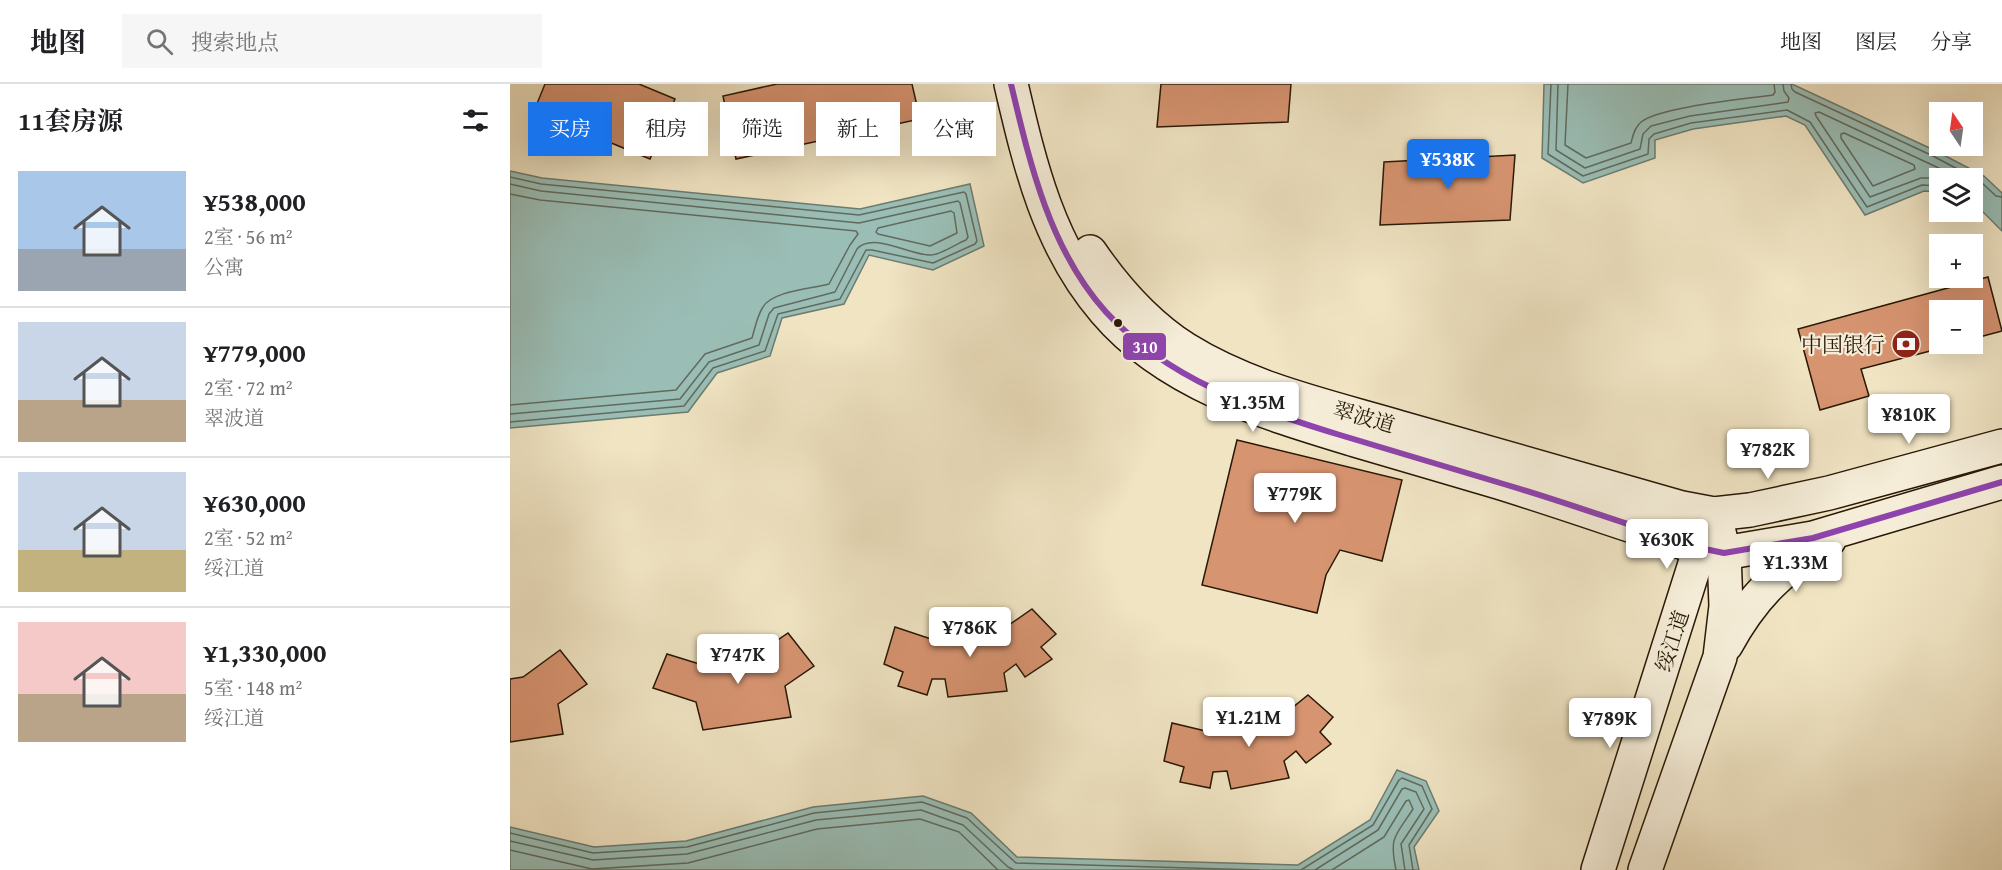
<!DOCTYPE html>
<html lang="zh">
<meta charset="utf-8">
<style>
:root{--surface:#fff;--page:#f6f6f6;--text:#202124;--muted:#757577;--line:#e0e0e0;--accent:#1a73e8}
body{margin:0;font-family:"Gentium Book Plus","Noto Serif SC",serif;background:var(--page);color:var(--text);height:100vh;display:flex;flex-direction:column;font-size:22px;white-space:nowrap}
*{box-sizing:border-box;margin:0}
p{font-size:20px;color:var(--muted)}
.icon{flex:none;width:33px;height:33px;fill:none;stroke:currentColor;stroke-width:2;stroke-linecap:round;stroke-linejoin:round}
.map{position:relative;flex:1;overflow:hidden}
.details{display:flex;flex-direction:column;background:var(--surface);width:510px}
.details>*{flex:none}
.guide{position:absolute;left:18px;top:18px;width:570px;height:54px;display:flex;gap:12px}
.needle{width:39px;rotate:347deg}
.fabs{position:absolute;left:1419px;top:18px;display:grid;gap:12px}
.fabs a{display:grid;place-items:center;width:54px;height:54px;border-radius:0px;background:var(--surface);box-shadow:0 6px 24px #0002;font-size:30px}
.price{position:absolute;translate:-50% -51px;padding:0 14px;border-radius:6px;background:#fff;color:#222;font-size:20px;line-height:39px;filter:drop-shadow(0 2px 3px #0008)}
.price::after{content:'';position:absolute;left:50%;top:36px;width:18px;height:14px;margin-left:-9px;background:inherit;clip-path:polygon(0 0,100% 0,50% 100%)}
.price.active{background:var(--accent);color:#fff}
ul{padding:0;list-style:none}
li{display:flex;align-items:center;gap:18px;height:150px;padding:0 18px}
li+li{border-top:2px solid var(--line)}
li span{display:grid;place-items:center;flex:none;width:168px;height:120px;border-radius:0px;color:#555}
li>.icon{margin-inline-start:auto}
span .icon{width:72px;height:72px;fill:#fffc;stroke-width:1}
li b{font-size:26px}
h2{display:flex;justify-content:space-between;align-items:center;height:72px;padding:0 18px;font-size:26px}
.tag{padding:0 21px;border-radius:0px;background:var(--surface);box-shadow:0 6px 24px #0002;font-size:21px;line-height:54px}
.tag.active{background:var(--accent);color:#fff}
header{display:flex;align-items:center;gap:36px;box-sizing:border-box;height:84px;padding:0 30px;background:var(--surface);border-bottom:2px solid var(--line)}
header strong{font-size:28px}
nav{display:flex;gap:33px;margin-inline-start:auto;font-size:21px}
.search{width:420px;height:54px;background:var(--page);display:flex;align-items:center;gap:15px;box-sizing:border-box;padding:0 21px;border-radius:0px;color:var(--muted);font-size:22px}
main{display:flex;flex:1;min-height:0}
.map>svg:first-child{display:block}
.water{fill:#9abeb6;stroke:#6c7c6f;stroke-width:1.5}
.lines{fill:none;stroke-linecap:round;stroke-linejoin:round}
.shore{stroke:#616b5e;stroke-width:1.5}
.building{fill:#d79471;stroke:#281805;stroke-width:1.5}
.secondary-casing{stroke:#281805;stroke-width:36}
.secondary{stroke:#f5edd8;stroke-width:33}
.bus-1-casing{stroke:#f5edd8;stroke-width:10}
.bus-1{stroke:#8e44ad;stroke-width:6}
.bus-dot{fill:#281805;stroke:#f5edd8;stroke-width:2}
.labels{text-anchor:middle;dominant-baseline:central;stroke-width:4.5;stroke-linejoin:round;paint-order:stroke}
.poi-label{font-size:21px;fill:#281805;stroke:#f5edd8;text-anchor:end}
.street-label{font-size:21px;fill:#281805;stroke:#f5edd8}
.line-badge{stroke:#f5edd8;stroke-width:2}
.badge-label{font-size:16px;text-anchor:middle;font-weight:bold;fill:#fff}
</style>
<header>
<strong>地图</strong>
<div class="search"><svg class="icon" aria-label="search" viewBox="0 0 24 24"><circle cx="10" cy="10" r="6"/><path d="M15 15l6 6"/></svg>搜索地点</div>
<nav><a>地图</a><a>图层</a><a>分享</a></nav>
</header>
<main>
<section class="details">
<h2>11套房源<svg class="icon" aria-label="filters" viewBox="0 0 24 24"><path d="M4 7h16M4 17h16"/><circle cx="9" cy="7" r="2"/><circle cx="15" cy="17" r="2"/></svg></h2>
<ul>
<li><span style="background:linear-gradient(#a9c7e8 65%,#9aa5b1 0)"><svg class="icon" aria-label="home" viewBox="0 0 24 24"><path d="M3 11l9-7 9 7M6 9v11h12V9"/></svg></span><div><b>¥538,000</b><p>2室 · 56 m²</p><p>公寓</p></div></li>
<li><span style="background:linear-gradient(#c9d6e8 65%,#b9a48a 0)"><svg class="icon" aria-label="home" viewBox="0 0 24 24"><path d="M3 11l9-7 9 7M6 9v11h12V9"/></svg></span><div><b>¥779,000</b><p>2室 · 72 m²</p><p>翠波道</p></div></li>
<li><span style="background:linear-gradient(#c9d6e8 65%,#c2b280 0)"><svg class="icon" aria-label="home" viewBox="0 0 24 24"><path d="M3 11l9-7 9 7M6 9v11h12V9"/></svg></span><div><b>¥630,000</b><p>2室 · 52 m²</p><p>绥江道</p></div></li>
<li><span style="background:linear-gradient(#f6c9c9 60%,#b9a48a 0)"><svg class="icon" aria-label="home" viewBox="0 0 24 24"><path d="M3 11l9-7 9 7M6 9v11h12V9"/></svg></span><div><b>¥1,330,000</b><p>5室 · 148 m²</p><p>绥江道</p></div></li>
</ul>
</section>
<div class="map">
<svg width="1492" height="786" viewBox="0 0 1492 786">
<rect width="100%" height="100%" fill="#f0e4c3"/>
<filter id="stains"><feTurbulence type="fractalNoise" baseFrequency=".00333" numOctaves="4"/><feColorMatrix values="0 0 0 0 .2 0 0 0 0 .09 0 0 0 0 .02 0 0 0 .5 -.17"/></filter>
<radialGradient id="worn" r=".72"><stop offset=".6" stop-color="#630" stop-opacity="0"/><stop offset="1" stop-color="#630" stop-opacity=".3"/></radialGradient>
<g class="water">
<polygon points="1034,0 1282,0 1426,67 1474,92 1492,109 1492,147 1463,118 1462,94 1430,94 1429,108 1414,107 1355,131 1295,41 1276,32 1183,45 1145,56 1145,74 1073,99 1032,74"/>
<polygon points="0,87 32,94 350,125 460,100 474,162 423,186 359,171 334,220 272,234 260,272 207,289 178,328 0,344"/>
<polygon points="887,686 916,697 929,727 904,763 909,786 0,786 0,743 84,763 176,757 303,723 413,712 461,729 507,773 788,781 860,736"/>
</g>
<g class="lines">
<g class="shore">
<polyline points="1041,0 1038,70 1073,92 1138,70 1139,55 1144,50 1181,39 1277,26 1300,38 1357,123 1412,101 1430,102"/>
<polyline points="1048,0 1046,66 1075,84 1130,65 1133,50 1141,42 1180,32 1278,18 1279,14 1274,7 1273,0"/>
<path d="M 1058,0 L 1055,61 L 1076,74 L 1121,59 C 1123,52 1124,44 1131,38 C 1149,23 1236,15 1263,11 L 1265,8 L 1264,0"/>
<polyline points="1281,0 1282,5 1285,8 1423,72 1470,97 1486,112 1492,113"/>
<polygon points="1334,49 1404,81 1405,85 1363,102 1331,54 1331,50"/>
<polyline points="0,93 31,100 349,131 454,108 456,110 467,157 465,160 423,179 362,166 356,166 330,215 268,230 255,267 203,284 174,322 0,338"/>
<polyline points="1430,94 1411,94 1360,113 1306,32 1305,29 1309,28 1450,94"/>
<path d="M 0,100 L 31,107 L 349,139 L 448,117 L 450,119 L 458,153 L 456,156 C 448,159 430,171 421,171 C 401,172 363,147 347,165 L 325,208 L 264,224 L 259,230 L 249,261 L 199,278 L 170,315 L 0,330"/>
<path d="M 0,110 L 30,116 L 346,147 L 348,150 L 340,161 L 319,200 C 301,205 262,207 253,223 C 247,232 245,244 242,254 L 195,270 L 166,306 L 0,321"/>
<polygon points="441,127 444,129 447,149 420,162 368,150 366,148 368,144"/>
<polyline points="0,749 83,769 177,763 304,729 412,718 457,734 506,779 749,786"/>
<polyline points="0,757 83,776 177,770 306,736 411,726 453,741 498,783 504,786"/>
<polyline points="0,766 82,785 178,779 307,745 410,735 449,748 488,786"/>
<polyline points="791,786 863,741 889,696 892,694 912,702 922,725 899,761 903,786"/>
<polyline points="805,786 868,746 892,705 895,704 906,708 914,725 891,760 895,786"/>
<path d="M 822,786 L 874,753 L 896,717 L 899,716 L 903,725 C 885,753 879,752 886,786"/>
</g>
</g>
<g class="building">
<polygon points="35,0 129,0 165,15 140,75 24,27"/>
<polygon points="267,0 402,0 410,35 226,75 213,12"/>
<polygon points="651,0 781,0 778,38 647,43"/>
<polygon points="1005,71 1000,136 870,141 874,78"/>
<polygon points="1478,193 1492,247 1462,255 1462,226 1430,226 1430,260 1447,260 1351,285 1359,312 1310,326 1288,245"/>
<polygon points="727,356 892,396 872,477 830,466 816,491 807,529 692,501"/>
<polygon points="522,525 546,550 531,563 542,575 515,593 506,580 494,589 497,607 438,613 435,595 422,595 417,611 388,602 393,588 374,580 385,543 430,558 483,552"/>
<polygon points="278,549 304,582 275,602 281,633 193,646 186,618 143,604 157,570 199,583 240,575"/>
<polygon points="50,566 77,600 48,620 53,650 0,658 0,595 13,593"/>
<polygon points="798,611 823,633 810,648 821,660 796,679 786,667 774,677 779,694 721,705 717,687 703,688 700,704 670,698 674,683 654,677 662,639 708,650 761,641"/>
</g>
<g class="lines">
<g class="secondary-casing">
<g id="secondary">
<path d="M 501,0 C 520,82 539,162 595,227 C 657,300 756,329 845,356 C 893,370 940,384 988,398 C 1056,419 1123,443 1190,464 L 1214,469 L 1303,454 L 1492,398"/>
<path d="M 580,168 C 606,206 636,240 675,265 C 739,305 816,322 888,343 C 983,370 1078,397 1172,424 L 1204,430 L 1240,426 L 1319,409 L 1492,362"/>
<path d="M 1216,561 C 1242,513 1272,483 1319,456"/>
<polyline points="1088,786 1190,464 1199,443"/>
<polyline points="1135,786 1210,573 1216,522 1214,469 1209,448"/>
</g>
</g>
<use href="#secondary" class="secondary"/>
<g class="bus-1-casing">
<path id="bus-1" d="M 501,0 C 520,80 540,166 596,228 C 658,296 745,325 830,351 C 882,367 935,382 987,398 C 1055,418 1122,442 1190,464 L 1214,469 L 1303,454 L 1492,398"/>
</g>
<use href="#bus-1" class="bus-1"/>
</g>
<defs>
<g id="bank-disc" transform="scale(1.5)"><circle r="9.5" fill="#8f2418" stroke="#f5edd8"/><path d="M-6-4H6V4H-6ZM0-2.3a2.3 2.3 0 1 0 0 4.6a2.3 2.3 0 1 0 0-4.6Z" fill="#fff"/></g>
</defs>
<g fill-rule="evenodd">
<use href="#bank-disc" x="1396" y="260"/>
</g>
<circle class="bus-dot" cx="608" cy="239" r="5"/>
<g class="labels">
<g class="poi-label">
<text x="1375" y="260">中国银行</text>
</g>
<g class="street-label">
<text transform="translate(854 333) rotate(16)">翠波道</text>
<text transform="translate(1162 557) rotate(-72)">绥江道</text>
</g>
</g>
<rect class="line-badge" x="612" y="248" width="45" height="29" rx="6" fill="#8e44ad"/>
<g class="badge-label">
<text x="635" y="269">310</text>
</g>
<rect width="100%" height="100%" filter="url(#stains)"/>
<rect width="100%" height="100%" fill="url(#worn)"/>
</svg>
<div class="fabs">
<a><svg class="needle" viewBox="-14 -14 28 28"><path d="M0-13l5 13h-10z" fill="#e53935"/><path d="M0 13l5-13h-10z" fill="#757577"/></svg></a>
<a><svg class="icon" aria-label="layers" viewBox="0 0 24 24"><path d="M12 4l9 5-9 5-9-5zM3 14l9 5 9-5"/></svg></a>
<a>+</a>
<a>−</a>
</div>
<b class="price active" style="left:938px;top:106px">¥538K</b>
<b class="price" style="left:743px;top:349px">¥1.35M</b>
<b class="price" style="left:1399px;top:361px">¥810K</b>
<b class="price" style="left:1258px;top:396px">¥782K</b>
<b class="price" style="left:785px;top:440px">¥779K</b>
<b class="price" style="left:1157px;top:486px">¥630K</b>
<b class="price" style="left:1286px;top:509px">¥1.33M</b>
<b class="price" style="left:460px;top:574px">¥786K</b>
<b class="price" style="left:228px;top:601px">¥747K</b>
<b class="price" style="left:739px;top:664px">¥1.21M</b>
<b class="price" style="left:1100px;top:665px">¥789K</b>
<div class="guide">
<a class="tag active">买房</a>
<a class="tag">租房</a>
<a class="tag">筛选</a>
<a class="tag">新上</a>
<a class="tag">公寓</a>
</div>
</div>
</main>
